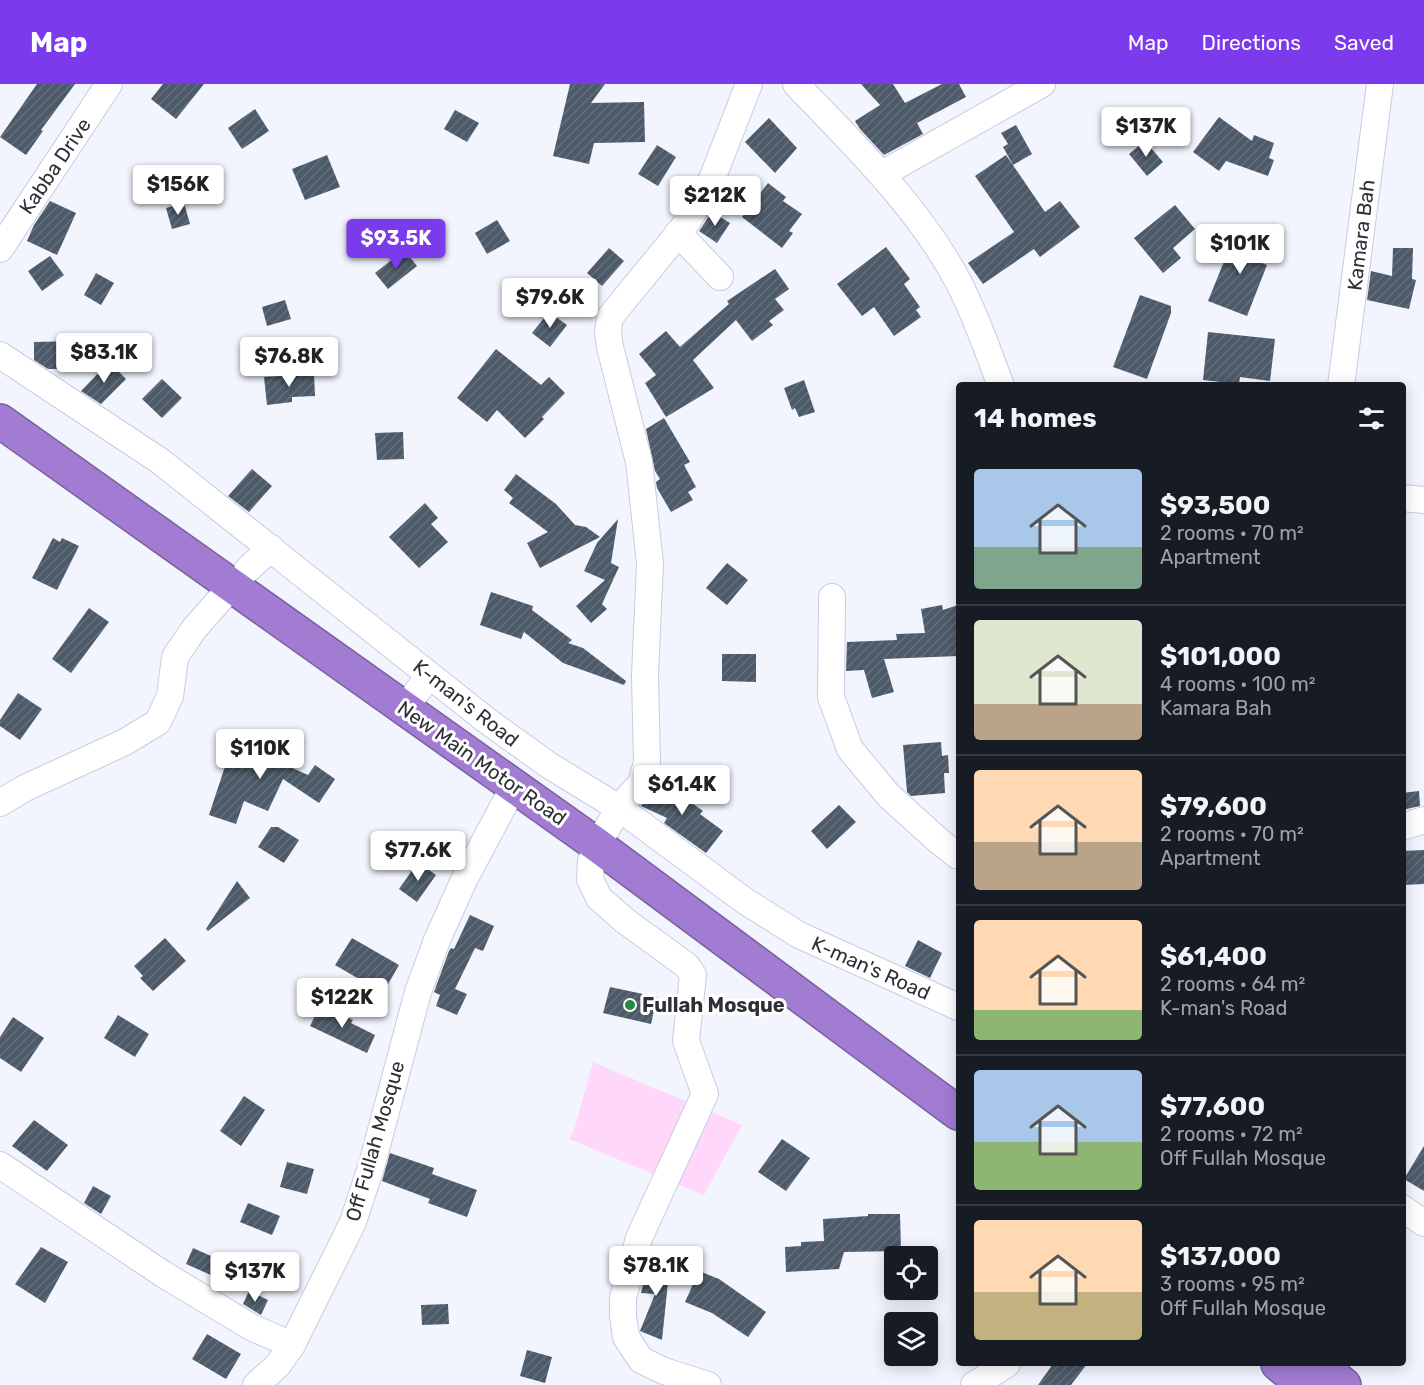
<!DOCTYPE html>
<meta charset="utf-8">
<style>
:root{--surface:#171b24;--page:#20242c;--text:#f1f3f6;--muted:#9ea1a6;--line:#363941;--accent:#7c3aed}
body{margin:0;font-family:Rubik,sans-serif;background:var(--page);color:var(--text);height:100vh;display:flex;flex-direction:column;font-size:22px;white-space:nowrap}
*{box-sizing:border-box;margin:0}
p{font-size:20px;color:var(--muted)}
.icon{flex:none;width:33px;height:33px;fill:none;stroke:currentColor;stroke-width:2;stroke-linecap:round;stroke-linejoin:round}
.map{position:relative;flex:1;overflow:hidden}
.panel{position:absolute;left:956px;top:298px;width:450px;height:984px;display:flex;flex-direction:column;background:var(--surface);border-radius:6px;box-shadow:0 3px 15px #0003}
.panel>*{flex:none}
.buttons{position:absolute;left:884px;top:1162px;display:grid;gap:12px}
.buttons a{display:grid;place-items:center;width:54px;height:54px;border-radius:6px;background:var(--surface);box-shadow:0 3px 15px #0003;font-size:30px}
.price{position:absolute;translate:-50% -51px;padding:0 14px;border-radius:6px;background:#fff;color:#222;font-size:20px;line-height:39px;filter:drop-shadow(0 2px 3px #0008)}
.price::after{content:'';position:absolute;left:50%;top:36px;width:18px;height:14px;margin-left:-9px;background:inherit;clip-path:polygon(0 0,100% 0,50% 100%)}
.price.current{background:var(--accent);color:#fff}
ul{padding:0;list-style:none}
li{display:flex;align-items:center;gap:18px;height:150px;padding:0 18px}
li+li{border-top:2px solid var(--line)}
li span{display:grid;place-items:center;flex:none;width:168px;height:120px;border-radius:6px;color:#555}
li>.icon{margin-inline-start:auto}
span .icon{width:72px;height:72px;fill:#fffc;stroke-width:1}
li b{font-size:26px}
h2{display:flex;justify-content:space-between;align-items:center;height:72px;padding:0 18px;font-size:26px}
header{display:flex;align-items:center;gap:36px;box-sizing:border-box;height:84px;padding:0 30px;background:var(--accent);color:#fff}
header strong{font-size:28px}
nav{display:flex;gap:33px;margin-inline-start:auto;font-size:21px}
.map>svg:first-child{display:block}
.grass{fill:#fed7fa}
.building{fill:url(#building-hatch)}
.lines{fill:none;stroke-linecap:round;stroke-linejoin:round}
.street-casing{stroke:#c7cbe0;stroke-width:28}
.highway-casing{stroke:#79619c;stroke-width:36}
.street{stroke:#fff;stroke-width:26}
.highway{stroke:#a27cd3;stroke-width:33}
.poi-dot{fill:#208c44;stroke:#fff;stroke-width:2}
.labels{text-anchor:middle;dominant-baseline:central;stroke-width:6;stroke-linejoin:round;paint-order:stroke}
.street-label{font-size:20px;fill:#2e2f37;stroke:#fff}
.poi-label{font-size:20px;font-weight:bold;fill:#2e2f37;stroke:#fff;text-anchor:start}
</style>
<header>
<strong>Map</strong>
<nav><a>Map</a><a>Directions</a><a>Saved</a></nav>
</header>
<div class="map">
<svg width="1424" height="1301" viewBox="0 0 1424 1301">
<defs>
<pattern id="building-hatch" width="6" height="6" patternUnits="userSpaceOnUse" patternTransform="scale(1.5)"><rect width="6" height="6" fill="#4d5a69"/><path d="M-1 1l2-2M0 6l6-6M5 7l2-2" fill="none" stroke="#646f7b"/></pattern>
</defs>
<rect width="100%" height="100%" fill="#f3f5fe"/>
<polygon class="grass" points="593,978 742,1041 704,1111 569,1055 574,1046"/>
<g class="building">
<polygon points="37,0 75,0 41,46 43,47 26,71 0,53"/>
<polygon points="163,0 204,0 176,35 151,15"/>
<polygon points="570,0 605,0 591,19 644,18 645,58 594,59 589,80 553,72"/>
<polygon points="861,0 893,0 905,19 942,0 959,0 966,13 917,39 923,50 884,71 860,45 855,37 880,21"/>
<polygon points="255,25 269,47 242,65 228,44"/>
<polygon points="455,26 479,39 467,58 444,45"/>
<polygon points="1219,33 1252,57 1254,51 1274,59 1269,74 1274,76 1268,92 1226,77 1219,87 1193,68"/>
<polygon points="769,34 797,64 775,89 745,58"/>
<polygon points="1016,41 1032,70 1013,81 1003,63 1008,60 1001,49"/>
<polygon points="1145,57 1163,78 1147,92 1129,70"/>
<polygon points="657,61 676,73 658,102 638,90"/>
<polygon points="327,71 340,103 305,116 292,85"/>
<polygon points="1006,71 1045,128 1060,117 1080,143 1040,173 1034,165 983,200 968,179 1014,148 975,92"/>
<polygon points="768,99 786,113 783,117 802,130 789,147 793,149 782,164 742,133"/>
<polygon points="50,117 76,129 57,171 27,157 34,141"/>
<polygon points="184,119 190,140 172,145 166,124"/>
<polygon points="1175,121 1195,145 1173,164 1181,174 1163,189 1134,154"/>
<polygon points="712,128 730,139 717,159 699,147"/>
<polygon points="497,136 510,157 487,170 475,149"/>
<polygon points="1236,148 1269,161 1262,179 1267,181 1247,232 1208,217"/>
<polygon points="886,163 910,195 904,200 920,223 916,226 921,233 894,252 874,223 862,232 837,200"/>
<polygon points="609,164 624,177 602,202 587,189"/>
<polygon points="1393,164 1413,164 1412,195 1416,196 1409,225 1367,216 1371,187 1392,192"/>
<polygon points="404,166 417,182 388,205 375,189"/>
<polygon points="50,172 64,191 42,207 28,187"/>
<polygon points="775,185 789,205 775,215 784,226 769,237 773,241 752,257 736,236 693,276 714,304 666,333 645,299 656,291 639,270 666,247 680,263 729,220 727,217"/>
<polygon points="96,189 114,199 101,221 84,211"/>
<polygon points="1140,211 1171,222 1171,229 1147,295 1113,283"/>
<polygon points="285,216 291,235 267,242 262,223"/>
<polygon points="549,228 567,241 550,263 532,249"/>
<polygon points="1208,248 1275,255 1270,297 1240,293 1239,300 1203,296"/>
<polygon points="78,257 78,285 48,285 34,276 34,258"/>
<polygon points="264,262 270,280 249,286 243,268"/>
<polygon points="496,265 541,301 549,293 565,309 542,333 544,335 525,354 497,326 487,338 457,314"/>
<polygon points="109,278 126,295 101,320 81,307"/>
<polygon points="314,290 315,312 292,313 292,318 267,321 264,293"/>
<polygon points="162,295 182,314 162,334 142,315"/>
<polygon points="804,296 815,328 799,333 795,324 792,326 784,304"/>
<polygon points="664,334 690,378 684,381 696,403 688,408 693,416 671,428 657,404 656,398 660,395 655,387 646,345"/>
<polygon points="403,348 404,375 377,376 375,349"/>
<polygon points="252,385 272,402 249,428 228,412"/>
<polygon points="516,390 556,420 575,441 586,443 600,453 540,484 527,459 548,448 509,419 513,414 504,406"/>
<polygon points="425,419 438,434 431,440 448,458 419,484 389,453"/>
<polygon points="618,435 611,479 619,483 602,520 607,525 591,539 576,522 605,496 584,487 597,459"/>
<polygon points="53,454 60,458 62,454 79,462 57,506 32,494"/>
<polygon points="727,479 748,496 727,521 706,504"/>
<polygon points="491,508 533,522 532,526 572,556 568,559 583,564 626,597 624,601 563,579 524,548 521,555 480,541"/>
<polygon points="942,521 943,526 958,521 958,572 884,575 894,608 872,614 864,586 846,587 847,558 897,556 896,550 925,549 921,525"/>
<polygon points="89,524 109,538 71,589 52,575"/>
<polygon points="722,570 756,570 756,598 722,597"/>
<polygon points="18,609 42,625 20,656 0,642 0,636"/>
<polygon points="249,650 268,656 261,670 308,691 315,681 335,695 319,719 283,695 268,727 244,717 236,740 209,731 235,652 247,656"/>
<polygon points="941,658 942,672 948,671 949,689 944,689 945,709 911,712 907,708 903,661"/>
<polygon points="658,694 678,704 676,708 703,727 700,730 723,747 706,769 664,739 667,734 641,722 653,709"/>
<polygon points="1419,707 1420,722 1402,726 1402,709"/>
<polygon points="839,721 856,738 827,765 811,747"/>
<polygon points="271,743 278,743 299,756 284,779 258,763"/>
<polygon points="1424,766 1424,800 1402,801 1402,767"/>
<polygon points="418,778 436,791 417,818 399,805"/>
<polygon points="237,797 250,814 208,847 206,845"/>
<polygon points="470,831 494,842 483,867 475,864 455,905 467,910 457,931 436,922 440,911 434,908 449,867 451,864 454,865"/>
<polygon points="165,854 186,877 153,907 140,894 143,892 134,882"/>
<polygon points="352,854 399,881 383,909 335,881"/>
<polygon points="918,856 942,869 930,894 905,882"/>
<polygon points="610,903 657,913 651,940 603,929"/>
<polygon points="320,921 353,936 351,939 375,951 367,969 310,942"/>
<polygon points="118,931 149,950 135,973 104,954"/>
<polygon points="13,933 44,954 21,988 0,974 0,953"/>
<polygon points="244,1012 265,1026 241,1062 220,1047"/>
<polygon points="34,1036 68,1061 47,1087 12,1062"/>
<polygon points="782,1055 810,1074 786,1107 758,1088"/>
<polygon points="1424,1062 1424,1107 1404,1095"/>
<polygon points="390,1069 434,1084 432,1090 477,1106 467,1133 428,1119 430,1115 382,1097"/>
<polygon points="287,1078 314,1085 307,1110 280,1103"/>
<polygon points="93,1102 111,1112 101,1130 84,1119"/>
<polygon points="248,1119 280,1132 272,1151 240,1138"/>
<polygon points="868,1130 900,1130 901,1167 844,1168 839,1185 786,1188 785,1163 801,1162 801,1158 824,1157 823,1135 868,1132"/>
<polygon points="41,1163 68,1178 45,1219 15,1200"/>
<polygon points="193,1164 220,1176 213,1192 186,1180"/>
<polygon points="648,1177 670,1179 662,1256 640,1247 655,1210 641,1209"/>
<polygon points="699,1187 719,1195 766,1228 748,1253 712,1229 685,1218"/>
<polygon points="249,1207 268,1216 261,1231 243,1220"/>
<polygon points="448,1220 449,1240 422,1241 421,1221"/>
<polygon points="207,1250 241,1270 226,1295 192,1275"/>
<polygon points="527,1266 552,1273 545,1299 520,1292"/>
<polygon points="1053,1280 1087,1280 1071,1301 1038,1301"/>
</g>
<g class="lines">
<g class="street-casing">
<g id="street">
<path d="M 796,0 C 855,62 919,123 959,199 C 976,232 988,267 1001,302"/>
<polyline points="882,90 1042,0"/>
<polyline points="678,149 720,193"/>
<polyline points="0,165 109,0"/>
<polyline points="0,271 160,377 486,636 550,682 619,724 745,817 799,851 958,923"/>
<polyline points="1341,302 1380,0"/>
<polyline points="1402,414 1424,416"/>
<polyline points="247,486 271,464"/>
<polyline points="832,513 831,613 850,665 889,712 940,758 958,772"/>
<polyline points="416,609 429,592"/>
<polyline points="0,719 25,704 125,658 158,638 170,612 175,573 194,545 231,503"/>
<polyline points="1402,743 1424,736"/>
<polyline points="606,746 619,724 641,699 647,679 645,591 650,479 639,378 610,263 608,248 610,233 682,145 707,108 749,0"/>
<polyline points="597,761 591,777 590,795 599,814 624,836 687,882 693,891 686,957 705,1010 639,1154 623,1214 623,1232 626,1253 641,1276 664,1287 708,1301"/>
<polyline points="0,1081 163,1190 253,1244 292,1261"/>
<polyline points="1402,1124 1424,1139"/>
<polyline points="256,1301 278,1281 292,1261 353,1138 372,1080 418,908 437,856 465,794 514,702"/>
<polyline points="974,1301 1007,1280"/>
</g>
</g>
<g class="highway-casing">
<g id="highway">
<polyline points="0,337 597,761 958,1029"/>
<polyline points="1278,1280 1304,1301"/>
<polyline points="1319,1280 1344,1301"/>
</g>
</g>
<use href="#street" class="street"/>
<use href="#highway" class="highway"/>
</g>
<circle class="poi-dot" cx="630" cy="921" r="6"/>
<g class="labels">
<g class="street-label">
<text transform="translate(55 82) rotate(-56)">Kabba Drive</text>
<text transform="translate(1361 151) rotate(-83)">Kamara Bah</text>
<text transform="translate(466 619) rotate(38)">K-man's Road</text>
<text transform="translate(482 679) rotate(35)">New Main Motor Road</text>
<text transform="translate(871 884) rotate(24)">K-man's Road</text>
<text transform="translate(375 1057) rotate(-74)">Off Fullah Mosque</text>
</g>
<g class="poi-label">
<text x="642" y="921">Fullah Mosque</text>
</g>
</g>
</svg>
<div class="buttons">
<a><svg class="icon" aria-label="locate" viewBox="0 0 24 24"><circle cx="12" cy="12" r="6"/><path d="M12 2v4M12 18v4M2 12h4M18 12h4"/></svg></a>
<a><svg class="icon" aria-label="layers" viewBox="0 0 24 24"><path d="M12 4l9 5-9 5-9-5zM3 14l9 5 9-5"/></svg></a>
</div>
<b class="price" style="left:1146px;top:74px">$137K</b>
<b class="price" style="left:178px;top:132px">$156K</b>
<b class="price" style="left:715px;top:143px">$212K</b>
<b class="price current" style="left:396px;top:186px">$93.5K</b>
<b class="price" style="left:1240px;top:191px">$101K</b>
<b class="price" style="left:550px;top:245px">$79.6K</b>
<b class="price" style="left:104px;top:300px">$83.1K</b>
<b class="price" style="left:289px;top:304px">$76.8K</b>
<b class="price" style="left:260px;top:696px">$110K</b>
<b class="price" style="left:682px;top:732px">$61.4K</b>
<b class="price" style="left:418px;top:798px">$77.6K</b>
<b class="price" style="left:342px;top:945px">$122K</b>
<b class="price" style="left:656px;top:1213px">$78.1K</b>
<b class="price" style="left:255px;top:1219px">$137K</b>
<section class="panel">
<h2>14 homes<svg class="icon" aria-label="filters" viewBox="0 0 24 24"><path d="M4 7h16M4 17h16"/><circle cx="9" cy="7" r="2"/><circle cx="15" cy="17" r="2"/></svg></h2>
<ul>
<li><span style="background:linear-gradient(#a9c7e8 65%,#7fa58c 0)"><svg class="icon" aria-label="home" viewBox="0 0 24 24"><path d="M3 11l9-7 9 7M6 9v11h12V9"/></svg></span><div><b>$93,500</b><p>2 rooms · 70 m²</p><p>Apartment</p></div></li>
<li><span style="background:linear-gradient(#dfe7d0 70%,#b9a48a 0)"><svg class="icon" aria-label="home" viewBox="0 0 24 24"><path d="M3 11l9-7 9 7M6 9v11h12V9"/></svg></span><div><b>$101,000</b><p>4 rooms · 100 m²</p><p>Kamara Bah</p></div></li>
<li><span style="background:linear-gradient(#ffd9b3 60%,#b9a48a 0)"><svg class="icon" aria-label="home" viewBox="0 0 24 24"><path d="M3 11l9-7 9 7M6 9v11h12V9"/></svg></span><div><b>$79,600</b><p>2 rooms · 70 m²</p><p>Apartment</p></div></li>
<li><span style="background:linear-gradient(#ffd9b3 75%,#8fb573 0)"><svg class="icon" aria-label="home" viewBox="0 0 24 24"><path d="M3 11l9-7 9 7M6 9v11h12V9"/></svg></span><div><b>$61,400</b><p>2 rooms · 64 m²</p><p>K-man's Road</p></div></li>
<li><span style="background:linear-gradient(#a9c7e8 60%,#8fb573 0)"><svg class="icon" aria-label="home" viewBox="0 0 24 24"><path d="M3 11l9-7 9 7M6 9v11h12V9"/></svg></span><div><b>$77,600</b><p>2 rooms · 72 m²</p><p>Off Fullah Mosque</p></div></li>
<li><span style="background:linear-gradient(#ffd9b3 60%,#c2b280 0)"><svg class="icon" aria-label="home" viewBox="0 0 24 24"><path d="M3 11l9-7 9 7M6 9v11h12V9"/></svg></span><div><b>$137,000</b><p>3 rooms · 95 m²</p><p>Off Fullah Mosque</p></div></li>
</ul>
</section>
</div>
